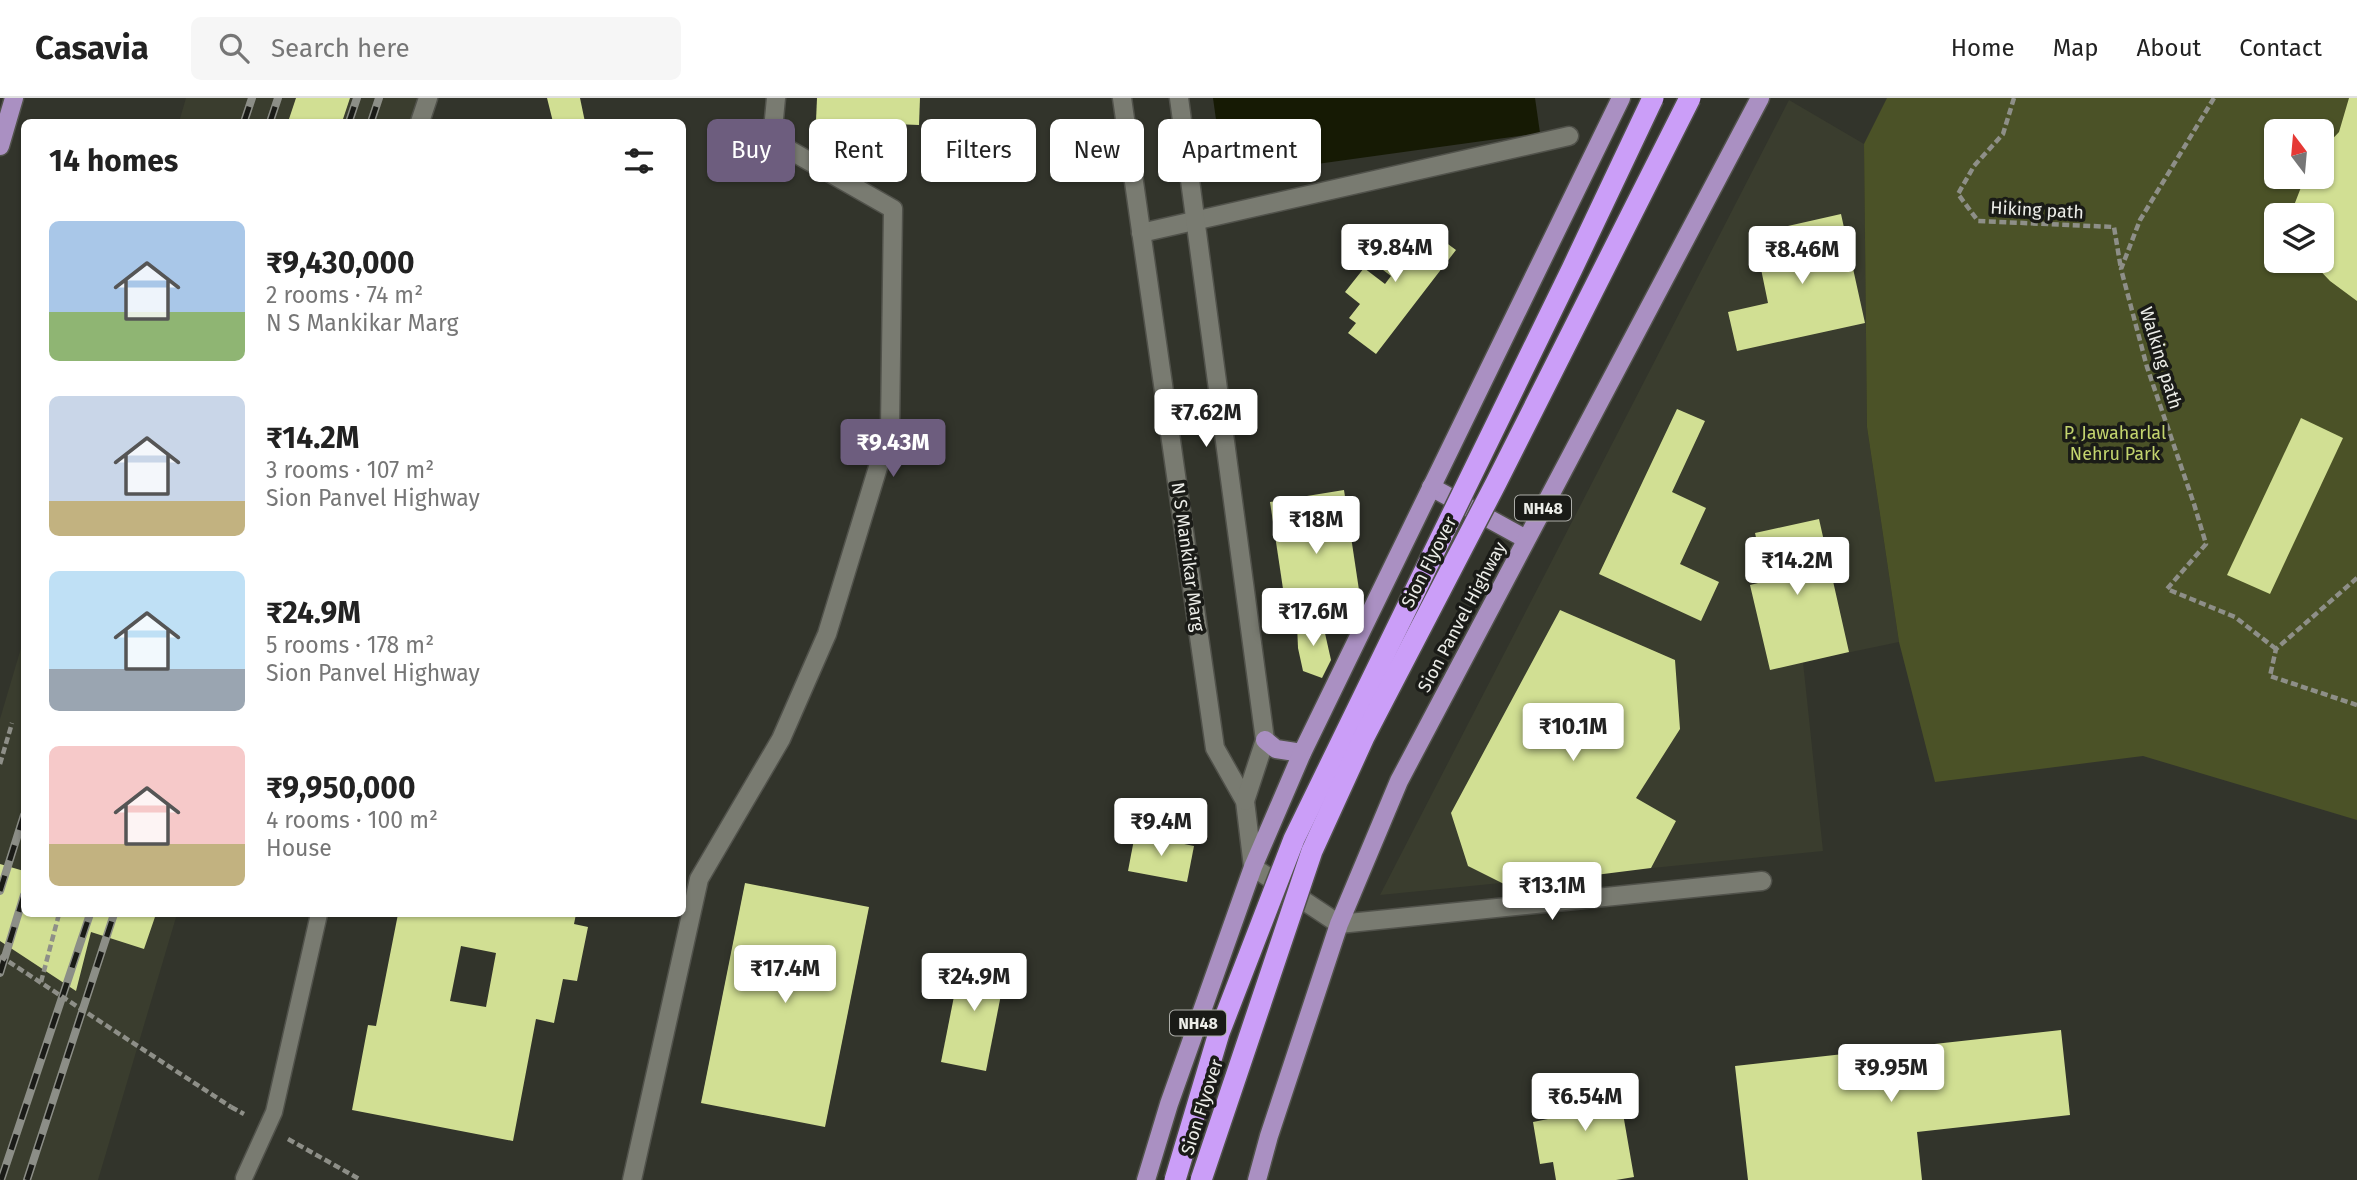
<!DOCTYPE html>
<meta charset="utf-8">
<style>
:root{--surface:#fff;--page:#f6f6f6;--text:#222;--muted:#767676;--line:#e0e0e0;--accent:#6d5d7e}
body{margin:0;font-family:"Fira Sans",sans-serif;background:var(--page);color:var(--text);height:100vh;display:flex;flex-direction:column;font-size:26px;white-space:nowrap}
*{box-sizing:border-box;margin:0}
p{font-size:23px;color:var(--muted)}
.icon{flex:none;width:38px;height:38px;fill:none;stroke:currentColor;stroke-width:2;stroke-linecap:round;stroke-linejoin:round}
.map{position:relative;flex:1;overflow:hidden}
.panel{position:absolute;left:21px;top:21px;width:665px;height:798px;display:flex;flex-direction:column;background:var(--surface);border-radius:10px;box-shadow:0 2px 5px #0004}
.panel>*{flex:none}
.guide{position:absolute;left:707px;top:21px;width:665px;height:63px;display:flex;gap:14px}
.needle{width:46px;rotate:344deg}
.tools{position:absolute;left:2264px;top:21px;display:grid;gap:14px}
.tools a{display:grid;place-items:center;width:70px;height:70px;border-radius:10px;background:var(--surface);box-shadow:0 2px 5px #0004;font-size:35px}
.price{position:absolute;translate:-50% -60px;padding:0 16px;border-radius:7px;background:#fff;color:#222;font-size:23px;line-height:46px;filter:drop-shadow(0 2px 4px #0008)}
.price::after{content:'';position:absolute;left:50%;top:42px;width:21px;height:16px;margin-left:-10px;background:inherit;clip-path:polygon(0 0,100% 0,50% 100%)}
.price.current{background:var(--accent);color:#fff}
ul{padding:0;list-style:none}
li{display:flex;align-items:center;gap:21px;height:175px;padding:0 28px}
li span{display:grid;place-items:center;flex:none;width:196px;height:140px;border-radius:10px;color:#555}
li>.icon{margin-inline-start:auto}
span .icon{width:84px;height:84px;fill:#fffc;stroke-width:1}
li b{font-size:30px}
h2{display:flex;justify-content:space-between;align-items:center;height:84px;padding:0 28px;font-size:30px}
.pill{padding:0 24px;border-radius:10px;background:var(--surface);box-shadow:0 2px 5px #0004;font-size:24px;line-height:63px}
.pill.current{background:var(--accent);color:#fff}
header{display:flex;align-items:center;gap:42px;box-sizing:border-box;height:98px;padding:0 35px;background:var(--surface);border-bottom:2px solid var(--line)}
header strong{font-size:33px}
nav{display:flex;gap:38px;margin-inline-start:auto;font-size:24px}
.search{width:490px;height:63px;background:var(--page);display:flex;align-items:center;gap:18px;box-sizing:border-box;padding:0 24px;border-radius:10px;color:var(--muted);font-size:26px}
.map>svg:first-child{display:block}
.built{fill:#3a3d2e}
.green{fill:#4b5227;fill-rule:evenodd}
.water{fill:#161a04}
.building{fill:#d1df93;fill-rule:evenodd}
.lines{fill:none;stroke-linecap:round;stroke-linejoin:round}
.lane-casing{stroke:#51524b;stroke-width:19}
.street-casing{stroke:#51524b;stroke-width:21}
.secondary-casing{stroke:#51524b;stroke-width:21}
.primary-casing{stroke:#51524b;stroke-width:21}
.path{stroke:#8e8f88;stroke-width:4.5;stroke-dasharray:7 3.5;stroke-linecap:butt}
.lane{stroke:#797b71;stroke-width:16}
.street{stroke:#797b71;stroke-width:18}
.secondary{stroke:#797b71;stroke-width:18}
.primary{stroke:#aa90c2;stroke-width:18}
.rail-casing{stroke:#8c8e87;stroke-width:8}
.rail{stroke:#1a1b17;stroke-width:5;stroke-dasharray:16;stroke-linecap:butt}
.highway-bridge-casing{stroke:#51524b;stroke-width:24;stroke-linecap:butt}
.path-bridge{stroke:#8e8f88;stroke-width:4.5;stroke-dasharray:7 3.5;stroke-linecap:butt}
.highway-bridge{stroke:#cb9ef8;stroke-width:21}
.labels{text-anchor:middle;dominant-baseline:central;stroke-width:7;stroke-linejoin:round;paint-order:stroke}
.shield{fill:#1a1b17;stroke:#adaea9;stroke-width:2}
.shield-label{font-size:16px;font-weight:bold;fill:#ecede8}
.street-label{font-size:18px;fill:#ecede8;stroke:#1a1b17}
.park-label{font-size:18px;fill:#c3d46e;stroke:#1a1b17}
</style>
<header>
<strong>Casavia</strong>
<div class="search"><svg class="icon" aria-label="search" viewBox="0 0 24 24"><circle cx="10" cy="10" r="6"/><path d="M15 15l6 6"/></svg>Search here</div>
<nav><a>Home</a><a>Map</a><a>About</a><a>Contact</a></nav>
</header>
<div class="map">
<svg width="2357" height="1082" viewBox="0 0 2357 1082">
<rect width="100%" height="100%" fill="#32342b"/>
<g class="built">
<polygon points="186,0 429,0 421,24 179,24"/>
<polygon points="1789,2 1864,46 1867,329 1899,544 1803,564 1823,753 1380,797"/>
<polygon points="24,540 24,816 177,816 98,1082 0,1082 0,621"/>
</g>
<path class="green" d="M 1887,0 L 2357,0 L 2357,722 L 2143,658 L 1935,684 L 1899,544 L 1867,329 L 1864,46 ZM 2277,33 L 2322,33 L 2322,79 L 2277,79 ZM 2277,117 L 2322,117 L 2322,163 L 2277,163 Z"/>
<polygon class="water" points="1213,0 1535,0 1540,35 1224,79"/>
<g class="building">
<polygon points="296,0 350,0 342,24 288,24"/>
<polygon points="547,0 580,0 585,24 553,24"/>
<polygon points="817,0 920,0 919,27 816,23"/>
<polygon points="2349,0 2357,0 2357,203 2330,183 2311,163 2322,163 2322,117 2295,117 2293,110 2305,79 2322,79 2322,52 2339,34"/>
<polygon points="1841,116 1865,225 1737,253 1728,214 1768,205 1761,171 1770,169 1762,134"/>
<polygon points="1425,129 1456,152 1376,256 1348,235 1356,225 1349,220 1360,206 1345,194 1364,170 1385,186 1391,178 1370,162 1393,131 1405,140 1410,134 1418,139"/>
<polygon points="1677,311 1705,323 1672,394 1706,410 1680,466 1719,484 1701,523 1599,476"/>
<polygon points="2301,320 2343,340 2270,496 2227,477"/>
<polygon points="1344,392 1362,512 1288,524 1270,404"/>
<polygon points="1819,421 1849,554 1770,572 1750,487 1766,483 1755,435"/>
<polygon points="1560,512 1675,562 1680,631 1636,700 1676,723 1651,770 1508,788 1468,768 1451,715"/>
<polygon points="1322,522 1331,562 1322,580 1303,573 1298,550 1297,526"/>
<polygon points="1135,736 1194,748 1187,784 1128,773"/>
<polygon points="0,766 24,773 24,816 156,816 144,851 91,834 76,893 0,843"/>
<polygon points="745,785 869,809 825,1029 701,1005"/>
<path d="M 398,816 L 576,816 L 574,826 L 588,829 L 577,883 L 563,881 L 554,925 L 536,921 L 513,1043 L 352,1012 L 368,927 L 376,928 ZM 461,848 L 496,855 L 486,909 L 450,903 Z"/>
<polygon points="962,858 1007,866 986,973 941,964"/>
<polygon points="2061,932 2070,1017 1917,1034 1922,1082 1748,1082 1735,968"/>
<polygon points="1617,981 1634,1079 1616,1082 1556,1082 1553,1064 1540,1066 1533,1024 1548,1021 1543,993"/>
</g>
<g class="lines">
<g class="lane-casing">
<polyline id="lane" points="244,1080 274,1014 319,816"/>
</g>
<g class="street-casing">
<g id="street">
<polyline points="420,24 428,0"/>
<polyline points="1141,135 1569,38"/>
<polyline points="1339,826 1762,783"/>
<polyline points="632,1082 699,781 781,641 827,536 890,330 893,111 772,42 776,0"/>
</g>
</g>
<g class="secondary-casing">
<g id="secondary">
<polyline points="1122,0 1215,650 1245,703 1253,769 1339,826"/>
<polyline points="1179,0 1265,642 1245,703"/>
</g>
</g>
<g class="primary-casing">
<g id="primary">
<polyline points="0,48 14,0"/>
<polyline points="1431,389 1526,441"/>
<polyline points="1265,642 1276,651 1302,655"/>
<polyline points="1146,1082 1169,1006 1253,769 1302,655 1621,0"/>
<polyline points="1257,1082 1269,1038 1339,826 1399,683 1760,0"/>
</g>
</g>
<g class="path">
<polyline points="2014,0 2003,36 1974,68 1958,96 1978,123 2114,129 2121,171"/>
<polyline points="2214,0 2140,122 2121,171 2147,269 2194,406 2206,446 2167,491 2235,519 2276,551"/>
<polyline points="2357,480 2276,551 2270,578 2357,607"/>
<polyline points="0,666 12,625"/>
<polyline points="41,884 59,816"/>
<polyline points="231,1009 244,1016"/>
<polyline points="288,1041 361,1082"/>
</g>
<use href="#lane" class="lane"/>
<use href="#street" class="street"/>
<use href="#secondary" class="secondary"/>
<use href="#primary" class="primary"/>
<g class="rail-casing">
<g id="rail">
<polyline points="244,24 252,0"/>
<polyline points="270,24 278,0"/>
<polyline points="349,24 357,0"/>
<polyline points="371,24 379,0"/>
<polyline points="0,793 24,717"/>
<polyline points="0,875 24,797"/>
<polyline points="1,1082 90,816"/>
<polyline points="27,1082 114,816"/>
</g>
</g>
<use href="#rail" class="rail"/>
<g class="highway-bridge-casing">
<g id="highway-bridge">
<polyline points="1175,1082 1219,935 1294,741 1572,171 1653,0"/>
<polyline points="1201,1082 1312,753 1364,639 1496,385 1690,0"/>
</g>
</g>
<polyline class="path-bridge" points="0,858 231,1009"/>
<use href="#highway-bridge" class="highway-bridge"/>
</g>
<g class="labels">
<g class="shield">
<rect x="1515" y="397.5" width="56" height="25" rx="5"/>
<rect x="1170" y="912.5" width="56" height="25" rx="5"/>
</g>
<g class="shield-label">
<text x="1543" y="410">NH48</text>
<text x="1198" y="925">NH48</text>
</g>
<g class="street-label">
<text transform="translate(2037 112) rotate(3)">Hiking path</text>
<text transform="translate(2161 260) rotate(73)">Walking path</text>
<text transform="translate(1188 459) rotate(82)">N S Mankikar Marg</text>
<text transform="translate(1429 464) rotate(-63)">Sion Flyover</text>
<text transform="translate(1462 519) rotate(-62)">Sion Panvel Highway</text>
<text transform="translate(1202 1009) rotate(-72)">Sion Flyover</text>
</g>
<g class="park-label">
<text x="2115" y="335">P. Jawaharlal<tspan x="2115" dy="21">Nehru Park</tspan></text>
</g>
</g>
</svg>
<div class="tools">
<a><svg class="needle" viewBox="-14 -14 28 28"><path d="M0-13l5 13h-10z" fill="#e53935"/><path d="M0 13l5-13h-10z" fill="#767676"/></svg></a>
<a><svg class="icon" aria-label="layers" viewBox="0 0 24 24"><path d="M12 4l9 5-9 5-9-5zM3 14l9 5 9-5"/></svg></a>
</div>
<b class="price" style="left:1395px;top:186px">₹9.84M</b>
<b class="price" style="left:1802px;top:188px">₹8.46M</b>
<b class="price" style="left:1206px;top:351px">₹7.62M</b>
<b class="price current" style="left:893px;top:381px">₹9.43M</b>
<b class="price" style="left:1316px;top:458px">₹18M</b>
<b class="price" style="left:1797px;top:499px">₹14.2M</b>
<b class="price" style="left:1313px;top:550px">₹17.6M</b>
<b class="price" style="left:1573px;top:665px">₹10.1M</b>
<b class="price" style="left:1161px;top:760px">₹9.4M</b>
<b class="price" style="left:1552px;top:824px">₹13.1M</b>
<b class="price" style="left:785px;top:907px">₹17.4M</b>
<b class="price" style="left:974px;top:915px">₹24.9M</b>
<b class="price" style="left:1891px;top:1006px">₹9.95M</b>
<b class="price" style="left:1585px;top:1035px">₹6.54M</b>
<div class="guide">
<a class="pill current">Buy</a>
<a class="pill">Rent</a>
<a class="pill">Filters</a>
<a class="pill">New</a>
<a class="pill">Apartment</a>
</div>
<section class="panel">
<h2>14 homes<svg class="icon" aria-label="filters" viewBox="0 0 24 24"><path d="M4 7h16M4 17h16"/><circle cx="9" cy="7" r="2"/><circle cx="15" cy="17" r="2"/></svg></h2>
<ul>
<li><span style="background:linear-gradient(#a9c7e8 65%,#8fb573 0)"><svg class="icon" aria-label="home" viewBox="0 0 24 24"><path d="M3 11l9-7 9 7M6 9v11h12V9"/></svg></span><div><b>₹9,430,000</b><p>2 rooms · 74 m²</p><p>N S Mankikar Marg</p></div></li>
<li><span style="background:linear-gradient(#c9d6e8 75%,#c2b280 0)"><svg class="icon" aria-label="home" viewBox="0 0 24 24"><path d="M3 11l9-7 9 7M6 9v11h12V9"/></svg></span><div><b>₹14.2M</b><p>3 rooms · 107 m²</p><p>Sion Panvel Highway</p></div></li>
<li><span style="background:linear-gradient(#bfe0f5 70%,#9aa5b1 0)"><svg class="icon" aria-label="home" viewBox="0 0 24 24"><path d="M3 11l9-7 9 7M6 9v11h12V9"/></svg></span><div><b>₹24.9M</b><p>5 rooms · 178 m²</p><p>Sion Panvel Highway</p></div></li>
<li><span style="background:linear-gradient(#f6c9c9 70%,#c2b280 0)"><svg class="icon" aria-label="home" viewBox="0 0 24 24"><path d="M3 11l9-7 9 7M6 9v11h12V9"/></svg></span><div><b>₹9,950,000</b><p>4 rooms · 100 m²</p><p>House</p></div></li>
</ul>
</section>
</div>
